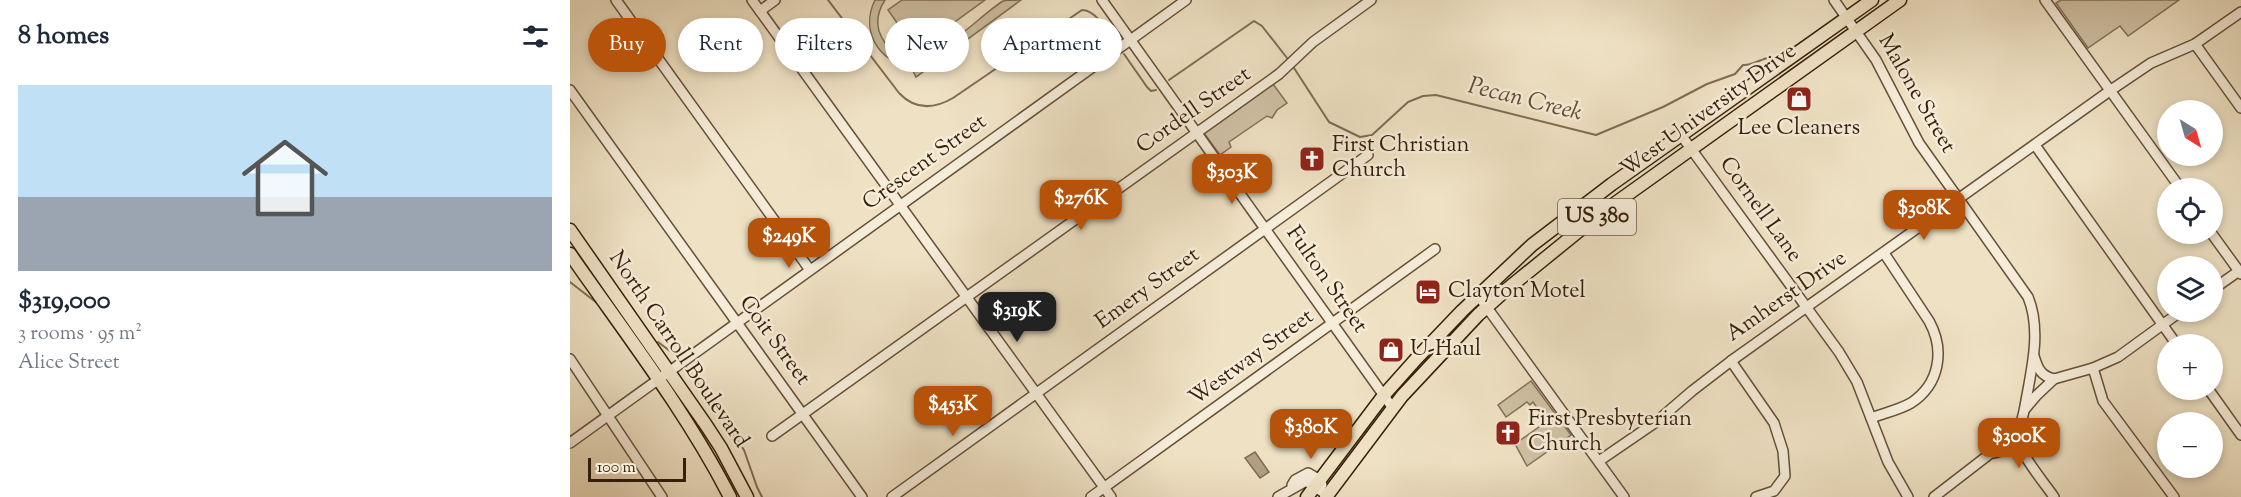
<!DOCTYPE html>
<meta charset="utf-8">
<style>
:root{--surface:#fff;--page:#f6f6f7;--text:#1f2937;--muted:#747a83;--accent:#b45309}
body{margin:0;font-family:"Sorts Mill Goudy",serif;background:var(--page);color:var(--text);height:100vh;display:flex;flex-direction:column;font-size:22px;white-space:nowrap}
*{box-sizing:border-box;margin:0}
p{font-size:20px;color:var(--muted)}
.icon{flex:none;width:33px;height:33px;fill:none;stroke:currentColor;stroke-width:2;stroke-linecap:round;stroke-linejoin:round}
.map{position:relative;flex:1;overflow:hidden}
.sheet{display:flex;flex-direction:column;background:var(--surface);width:570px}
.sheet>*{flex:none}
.guide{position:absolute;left:18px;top:18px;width:570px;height:54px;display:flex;gap:12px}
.needle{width:39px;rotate:143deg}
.controls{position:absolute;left:1587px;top:100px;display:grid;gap:12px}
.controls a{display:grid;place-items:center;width:66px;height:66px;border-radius:50%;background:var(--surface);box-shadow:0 3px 9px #0003;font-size:30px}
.scale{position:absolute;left:18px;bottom:15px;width:98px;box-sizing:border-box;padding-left:6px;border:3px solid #351f09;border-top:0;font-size:16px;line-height:21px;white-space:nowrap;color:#351f09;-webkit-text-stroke:4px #f5ecd9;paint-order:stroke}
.price{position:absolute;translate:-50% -51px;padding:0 14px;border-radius:12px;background:var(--accent);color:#fff;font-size:20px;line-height:39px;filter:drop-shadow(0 2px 3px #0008)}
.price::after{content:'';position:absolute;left:50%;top:36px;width:18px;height:14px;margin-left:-9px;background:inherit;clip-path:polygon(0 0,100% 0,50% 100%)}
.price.selected{background:#222;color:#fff}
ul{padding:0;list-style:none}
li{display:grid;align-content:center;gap:12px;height:318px;padding:0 18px}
li span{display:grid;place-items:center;height:186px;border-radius:0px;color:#555}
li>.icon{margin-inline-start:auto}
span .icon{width:108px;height:108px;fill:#fffc;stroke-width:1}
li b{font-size:26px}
h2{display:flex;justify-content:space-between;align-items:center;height:72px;padding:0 18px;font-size:26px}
.pill{padding:0 21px;border-radius:27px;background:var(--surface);box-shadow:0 3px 9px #0003;font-size:21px;line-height:54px}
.pill.selected{background:var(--accent);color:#fff}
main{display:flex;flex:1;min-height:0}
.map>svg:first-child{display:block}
.green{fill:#cfc1a4;stroke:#827056;stroke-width:1.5}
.water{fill:#b0a084;stroke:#7f6c53;stroke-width:1.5}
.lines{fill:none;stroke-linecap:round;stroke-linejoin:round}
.stream{stroke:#7f6c53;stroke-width:2}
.minor-casing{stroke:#645038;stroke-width:12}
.major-casing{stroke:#351f09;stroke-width:15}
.minor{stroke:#f5ecd9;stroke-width:9}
.major{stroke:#efe2c4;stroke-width:12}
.labels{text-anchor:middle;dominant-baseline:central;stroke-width:5;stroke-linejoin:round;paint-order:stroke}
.shield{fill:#f5ecd9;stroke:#6f5c47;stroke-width:1.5}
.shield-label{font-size:21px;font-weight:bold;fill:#351f09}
.street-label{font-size:22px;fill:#351f09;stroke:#f5ecd9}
.poi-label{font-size:22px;fill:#351f09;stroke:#f5ecd9;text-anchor:start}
.water-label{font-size:24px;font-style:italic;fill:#604c34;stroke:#f5ecd9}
</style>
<main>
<section class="sheet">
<h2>8 homes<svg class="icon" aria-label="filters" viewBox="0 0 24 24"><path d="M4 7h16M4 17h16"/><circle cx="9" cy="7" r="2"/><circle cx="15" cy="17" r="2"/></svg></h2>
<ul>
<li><span style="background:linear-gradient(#bfe0f5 60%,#9aa5b1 0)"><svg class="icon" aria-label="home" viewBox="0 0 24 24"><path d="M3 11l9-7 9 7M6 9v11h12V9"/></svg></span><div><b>$319,000</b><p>3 rooms · 95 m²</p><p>Alice Street</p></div></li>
</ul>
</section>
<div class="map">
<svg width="1671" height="497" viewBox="0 0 1671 497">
<rect width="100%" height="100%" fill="#efe2c4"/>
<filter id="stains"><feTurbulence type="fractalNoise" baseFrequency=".00333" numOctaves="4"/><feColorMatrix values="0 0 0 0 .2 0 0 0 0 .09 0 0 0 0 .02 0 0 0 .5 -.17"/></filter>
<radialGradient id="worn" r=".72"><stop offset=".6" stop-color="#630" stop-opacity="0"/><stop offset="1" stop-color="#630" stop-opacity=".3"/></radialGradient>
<g class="green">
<path d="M 305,0 L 315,0 C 309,9 306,20 309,31 C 312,40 318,48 326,53 C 360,74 405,18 433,1 C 437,0 445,0 451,0 L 346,77 L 341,67 C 308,62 290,30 305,0 Z"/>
<polygon points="332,0 415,0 346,50 318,10"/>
<polygon points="1491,0 1609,0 1558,36 1550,26 1518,48 1486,3"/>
<polygon points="703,84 717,103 707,110 702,118 697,116 659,142 661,147 650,155 634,133"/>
<polygon points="961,381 1001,435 957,466 945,444 973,424 966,415 970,412 963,402 960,405 957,402 936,417 928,405"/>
</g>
<polygon class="water" points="685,452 699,472 690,478 675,458"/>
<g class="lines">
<g class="stream">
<path d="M 258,0 L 329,93 C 345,110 364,109 383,98 L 512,10 C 526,10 537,31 545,42"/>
<polyline points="554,54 577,87 581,91 586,90"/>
<path d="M 724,68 L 759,122 L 790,137 L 802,135 L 838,102 L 853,96 L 866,95 L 1026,135 L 1093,107 L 1137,84 L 1165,74 L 1173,65 C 1185,66 1196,54 1207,58"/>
<polyline points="599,80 684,21 692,26 717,58"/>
<polyline points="0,282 27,303"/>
<polyline points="88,342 108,357"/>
<polyline points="116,367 174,450 187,487 192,497"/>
</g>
<g class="minor-casing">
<g id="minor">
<polyline points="46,0 240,270"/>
<polyline points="182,0 541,497"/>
<polyline points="532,0 822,407"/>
<path d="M 1264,0 L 1306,60 L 1349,143 L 1458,297 C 1472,331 1461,371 1455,406 C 1452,423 1447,429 1451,447 C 1454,459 1476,485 1484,497"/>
<polyline points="1475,0 1611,189"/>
<polyline points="190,11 205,0"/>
<polyline points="1625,44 1671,108"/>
<polyline points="0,90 292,497"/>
<polyline points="1111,135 1269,352 1287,382 1318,462 1338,497"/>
<polyline points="1465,145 1607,345"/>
<polyline points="1642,234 1671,274"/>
<polyline points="1642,290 1669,271"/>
<polyline points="913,302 1054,497"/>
<path d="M 1464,356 C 1468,369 1471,376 1484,379"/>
<polyline points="0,359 92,497"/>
<polyline points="1161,361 1204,423 1213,451 1215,476 1204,491 1186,497"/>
<polyline points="1523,368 1533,401 1604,497"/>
<polyline points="1639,390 1671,435"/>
<polyline points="1455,409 1466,396 1484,379 1523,368 1548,357 1610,312"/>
<path d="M 1301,418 C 1314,413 1329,410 1341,403 C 1370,384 1375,350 1359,321 L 1314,253"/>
<polyline points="202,436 709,74 743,42 801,0"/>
<polyline points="0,443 616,0"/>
<polyline points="1424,453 1440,449 1452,450"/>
<polyline points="1029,461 1086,422 1122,391 1161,361 1541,90 1581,63 1625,44 1671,12"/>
<polyline points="722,485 725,480 738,473 750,480 752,485"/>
<polyline points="322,497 798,155"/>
<polyline points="521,497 865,249"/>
<polyline points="708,497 736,481 757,495"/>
<polyline points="1364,497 1421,453 1448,427"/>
</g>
</g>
<g class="major-casing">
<g id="major">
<polyline points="0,230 136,425 151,448 177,497"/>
<path d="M 0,254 C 55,333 116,411 160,497"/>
<polyline points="737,497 814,395 847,358 892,311 962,245 1042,184 1302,0"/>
<polyline points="756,497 832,396 908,315 936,290 1026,217 1330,0"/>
</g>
</g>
<use href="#minor" class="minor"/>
<use href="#major" class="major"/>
</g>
<defs>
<g id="shop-square" transform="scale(1.35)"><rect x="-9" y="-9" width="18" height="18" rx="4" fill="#8f2418" stroke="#f5ecd9"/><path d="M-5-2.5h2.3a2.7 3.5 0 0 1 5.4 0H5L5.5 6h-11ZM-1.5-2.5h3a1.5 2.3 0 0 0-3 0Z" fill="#fff"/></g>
<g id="church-square" transform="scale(1.35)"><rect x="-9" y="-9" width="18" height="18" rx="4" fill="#8f2418" stroke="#f5ecd9"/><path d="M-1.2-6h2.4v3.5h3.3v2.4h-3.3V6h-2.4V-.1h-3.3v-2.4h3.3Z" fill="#fff"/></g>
<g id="hotel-square" transform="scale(1.35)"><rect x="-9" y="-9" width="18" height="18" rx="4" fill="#8f2418" stroke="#f5ecd9"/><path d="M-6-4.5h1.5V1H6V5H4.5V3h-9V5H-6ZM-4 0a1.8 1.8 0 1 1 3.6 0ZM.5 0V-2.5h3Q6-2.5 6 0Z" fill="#fff"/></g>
</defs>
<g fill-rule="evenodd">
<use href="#shop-square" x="1229" y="99"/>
<use href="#church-square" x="742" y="159"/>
<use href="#hotel-square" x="858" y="292"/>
<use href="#shop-square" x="821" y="350"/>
<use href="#church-square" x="938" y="433"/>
</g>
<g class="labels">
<rect class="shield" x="988" y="199" width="78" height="36" rx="4.5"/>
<g class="shield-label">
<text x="1027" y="217">US 380</text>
</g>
<g class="street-label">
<text transform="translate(1346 94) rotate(60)">Malone Street</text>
<text transform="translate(624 111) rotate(-35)">Cordell Street</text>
<text transform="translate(1139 111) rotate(-36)">West University Drive</text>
<text transform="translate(355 163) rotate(-36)">Crescent Street</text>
<text transform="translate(1190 210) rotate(54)">Cornell Lane</text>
<text transform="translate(756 280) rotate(55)">Fulton Street</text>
<text transform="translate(578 289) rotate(-36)">Emery Street</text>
<text transform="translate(1217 297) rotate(-35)">Amherst Drive</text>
<text transform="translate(204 341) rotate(54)">Coit Street</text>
<text transform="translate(108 350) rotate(56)">North Carroll Boulevard</text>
<text transform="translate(682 358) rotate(-36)">Westway Street</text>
</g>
<g class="poi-label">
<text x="1229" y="129" text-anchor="middle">Lee Cleaners</text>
<text x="762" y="146">First Christian<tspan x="762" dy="25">Church</tspan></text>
<text x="878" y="292">Clayton Motel</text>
<text x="840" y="350">U-Haul</text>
<text x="958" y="420">First Presbyterian<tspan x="958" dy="25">Church</tspan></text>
</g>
<g class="water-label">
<text transform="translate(955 100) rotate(14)">Pecan Creek</text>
</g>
</g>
<rect width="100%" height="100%" filter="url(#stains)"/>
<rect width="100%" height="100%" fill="url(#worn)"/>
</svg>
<div class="controls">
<a><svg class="needle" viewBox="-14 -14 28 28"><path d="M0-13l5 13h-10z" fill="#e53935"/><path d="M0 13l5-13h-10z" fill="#747a83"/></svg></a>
<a><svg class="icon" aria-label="locate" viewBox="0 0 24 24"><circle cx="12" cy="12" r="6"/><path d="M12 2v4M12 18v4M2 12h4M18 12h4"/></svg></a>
<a><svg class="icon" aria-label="layers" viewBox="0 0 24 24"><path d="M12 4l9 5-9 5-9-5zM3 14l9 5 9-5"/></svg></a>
<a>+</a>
<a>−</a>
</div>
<div class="scale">100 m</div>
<b class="price" style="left:662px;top:205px">$303K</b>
<b class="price" style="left:511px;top:231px">$276K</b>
<b class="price" style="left:1354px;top:241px">$308K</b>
<b class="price" style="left:219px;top:269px">$249K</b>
<b class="price selected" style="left:447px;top:343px">$319K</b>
<b class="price" style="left:383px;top:437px">$453K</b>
<b class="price" style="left:741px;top:460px">$380K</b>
<b class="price" style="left:1449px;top:469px">$300K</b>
<div class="guide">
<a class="pill selected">Buy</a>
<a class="pill">Rent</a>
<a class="pill">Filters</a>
<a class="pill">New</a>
<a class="pill">Apartment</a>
</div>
</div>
</main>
